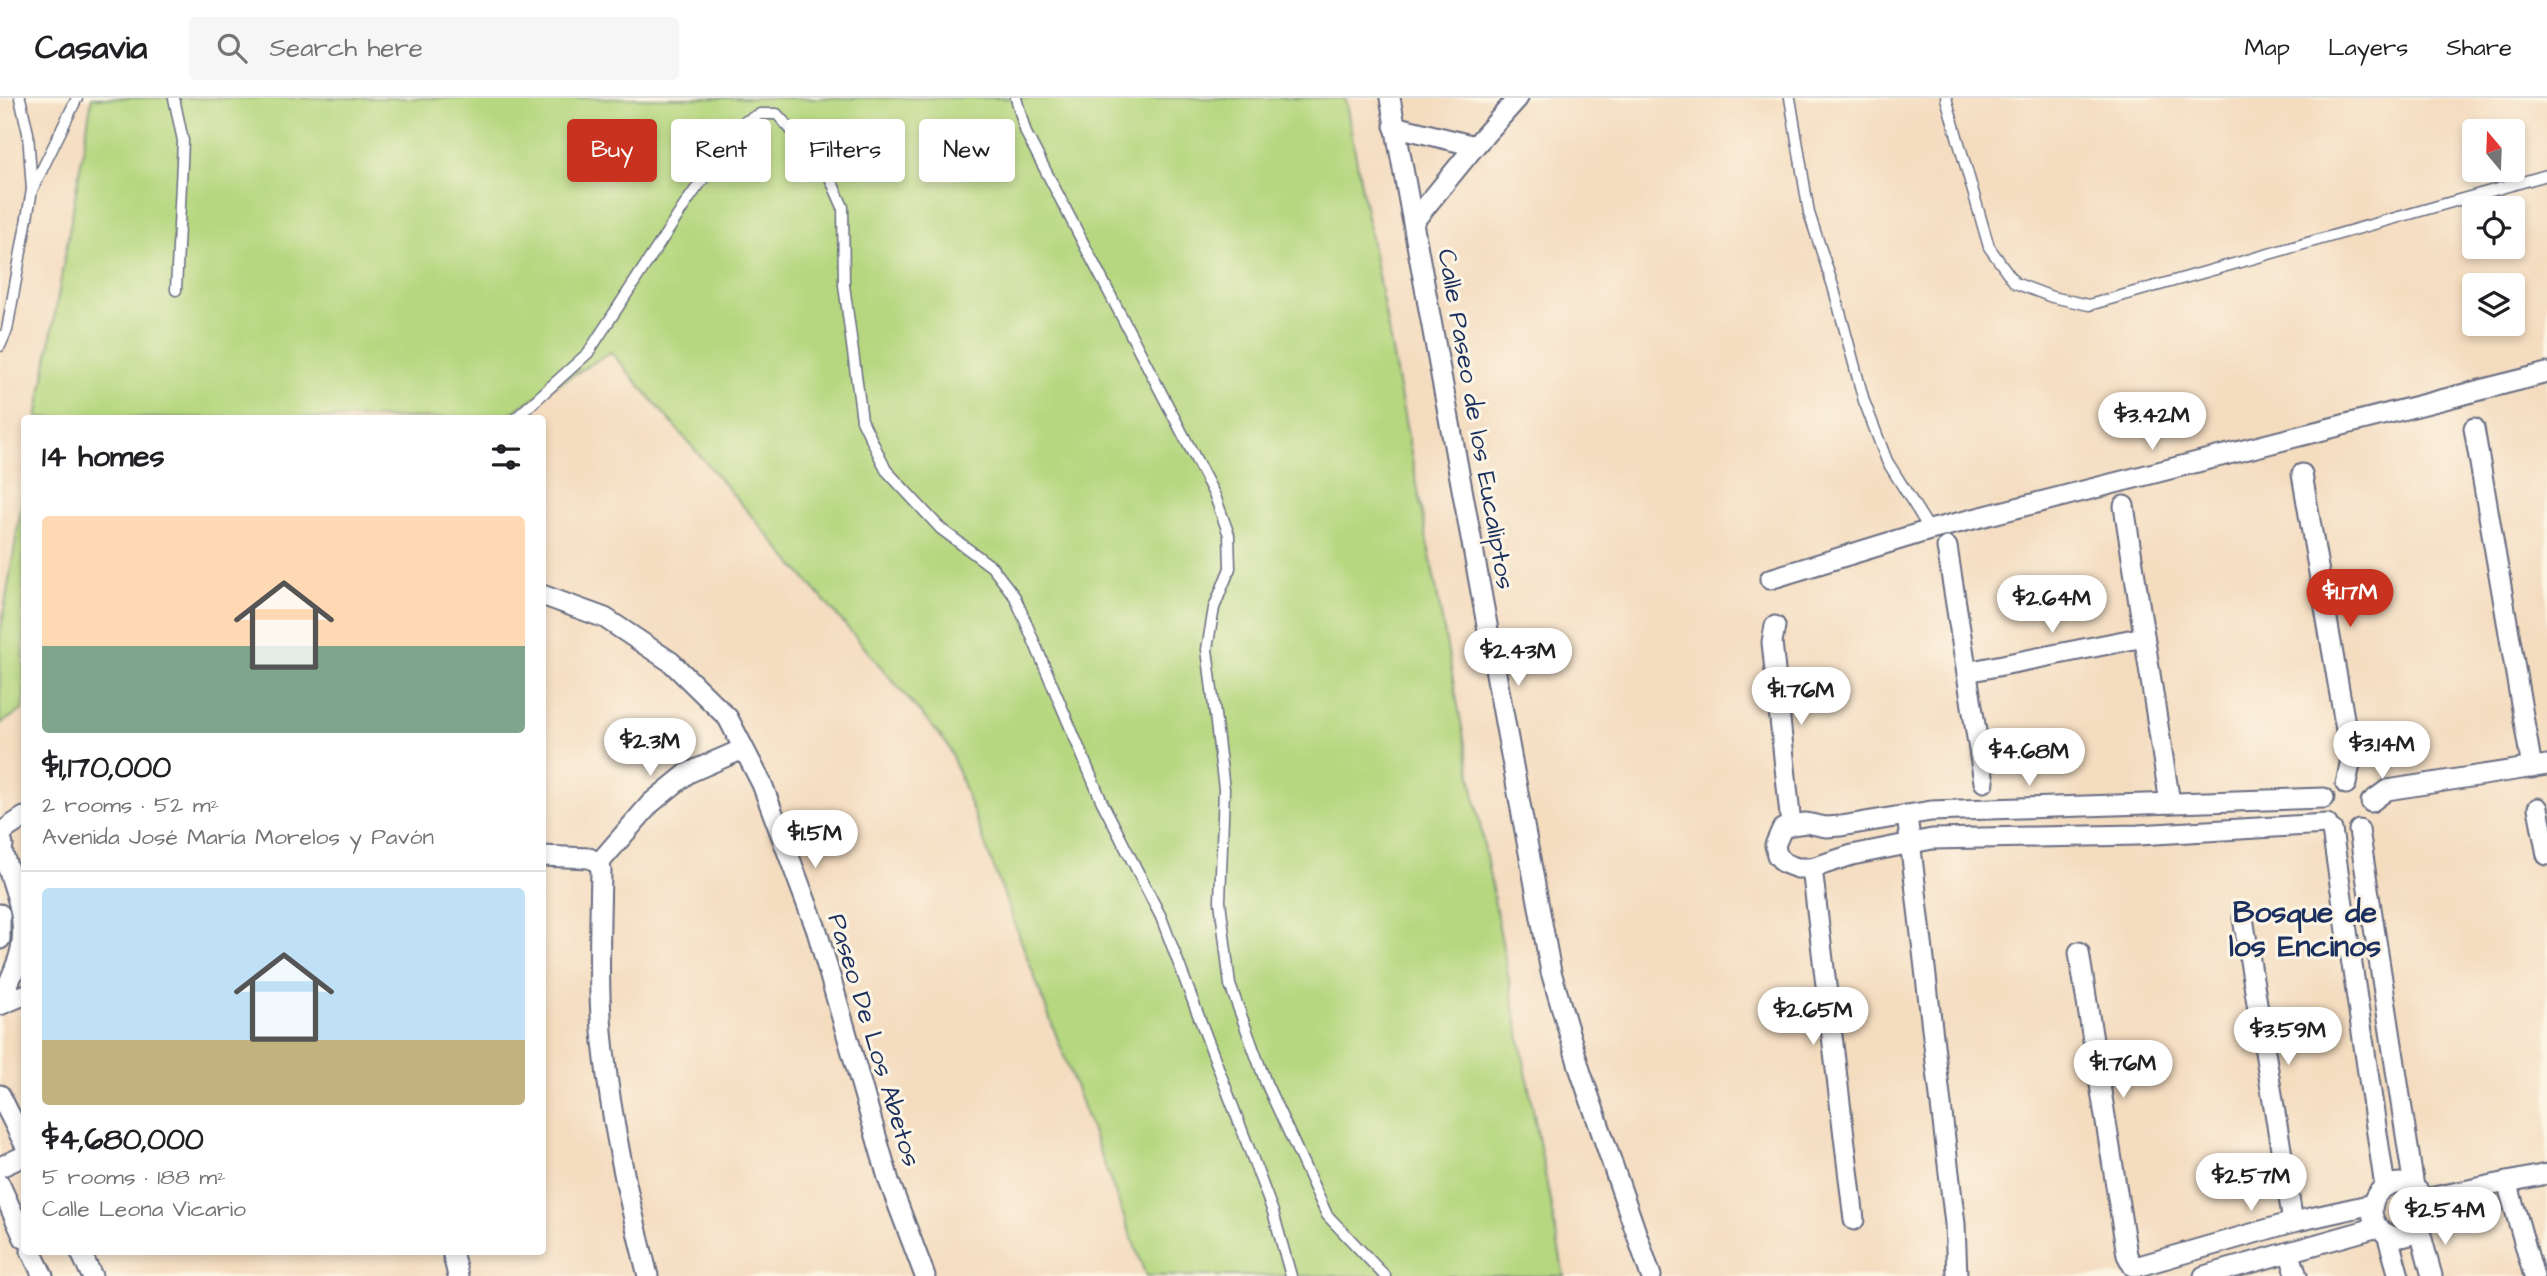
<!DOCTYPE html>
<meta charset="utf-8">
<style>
:root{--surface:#fff;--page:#f6f6f6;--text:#202124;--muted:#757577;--line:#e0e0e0;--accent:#c8321e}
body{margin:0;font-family:"Architects Daughter",sans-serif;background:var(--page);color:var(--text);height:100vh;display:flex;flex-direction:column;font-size:26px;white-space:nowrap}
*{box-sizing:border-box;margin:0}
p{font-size:23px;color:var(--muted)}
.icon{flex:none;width:38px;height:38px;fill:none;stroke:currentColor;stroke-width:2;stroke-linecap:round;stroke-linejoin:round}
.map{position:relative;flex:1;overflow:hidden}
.panel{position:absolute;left:21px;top:317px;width:525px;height:840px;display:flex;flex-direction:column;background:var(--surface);border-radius:7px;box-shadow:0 4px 10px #0003}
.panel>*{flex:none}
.banner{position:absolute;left:567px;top:21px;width:665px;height:63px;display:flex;gap:14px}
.needle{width:46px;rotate:341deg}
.controls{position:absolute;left:2462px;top:21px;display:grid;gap:14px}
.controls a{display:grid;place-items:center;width:63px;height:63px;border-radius:7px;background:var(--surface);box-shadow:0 4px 10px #0003;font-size:35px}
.price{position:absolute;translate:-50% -60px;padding:0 16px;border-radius:24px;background:#fff;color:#222;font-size:23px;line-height:46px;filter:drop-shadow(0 2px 4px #0008)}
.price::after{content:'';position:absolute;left:50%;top:42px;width:21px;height:16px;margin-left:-10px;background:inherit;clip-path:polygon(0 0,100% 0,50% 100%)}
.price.active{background:var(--accent);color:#fff}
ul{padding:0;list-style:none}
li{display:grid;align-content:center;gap:14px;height:371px;padding:0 21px}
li+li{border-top:2px solid var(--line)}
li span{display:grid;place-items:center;height:217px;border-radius:7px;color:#555}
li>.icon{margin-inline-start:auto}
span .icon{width:126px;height:126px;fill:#fffc;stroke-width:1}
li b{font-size:30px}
h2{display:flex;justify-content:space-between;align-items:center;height:84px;padding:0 21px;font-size:30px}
.pill{padding:0 24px;border-radius:7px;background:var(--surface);box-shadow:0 4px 10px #0003;font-size:24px;line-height:63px}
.pill.active{background:var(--accent);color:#fff}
header{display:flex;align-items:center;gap:42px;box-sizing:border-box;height:98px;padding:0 35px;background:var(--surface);border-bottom:2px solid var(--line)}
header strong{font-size:33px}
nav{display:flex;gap:38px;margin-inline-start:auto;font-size:24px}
.search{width:490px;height:63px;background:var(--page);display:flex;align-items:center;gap:18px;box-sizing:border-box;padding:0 24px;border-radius:7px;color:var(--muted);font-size:26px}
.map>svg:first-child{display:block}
.green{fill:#b6d77f;stroke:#68836e;stroke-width:2}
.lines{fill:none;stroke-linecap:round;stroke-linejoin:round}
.service-casing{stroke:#676c80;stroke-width:13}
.minor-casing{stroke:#676c80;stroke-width:23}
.service{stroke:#fff;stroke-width:10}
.minor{stroke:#fff;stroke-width:19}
.labels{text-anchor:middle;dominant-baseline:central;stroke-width:6;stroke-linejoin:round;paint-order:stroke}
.street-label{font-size:26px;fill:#1b2f5e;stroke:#fcf5e5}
.quarter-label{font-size:30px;font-weight:bold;fill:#1b2f5e;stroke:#fcf5e5}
</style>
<header>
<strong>Casavia</strong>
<div class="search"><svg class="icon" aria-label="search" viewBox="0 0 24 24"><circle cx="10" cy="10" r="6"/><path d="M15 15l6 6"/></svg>Search here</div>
<nav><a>Map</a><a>Layers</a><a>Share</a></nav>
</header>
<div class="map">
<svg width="2547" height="1178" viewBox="0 0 2547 1178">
<rect width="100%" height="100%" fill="#fcf5e5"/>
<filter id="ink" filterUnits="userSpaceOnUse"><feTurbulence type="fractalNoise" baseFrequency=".0143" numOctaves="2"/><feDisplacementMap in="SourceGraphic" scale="14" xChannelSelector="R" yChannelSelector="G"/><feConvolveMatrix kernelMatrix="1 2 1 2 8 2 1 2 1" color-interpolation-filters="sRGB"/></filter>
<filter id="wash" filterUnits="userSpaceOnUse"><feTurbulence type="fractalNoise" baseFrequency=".00686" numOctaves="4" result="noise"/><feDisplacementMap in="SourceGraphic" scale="28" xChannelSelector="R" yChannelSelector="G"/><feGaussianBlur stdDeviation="1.57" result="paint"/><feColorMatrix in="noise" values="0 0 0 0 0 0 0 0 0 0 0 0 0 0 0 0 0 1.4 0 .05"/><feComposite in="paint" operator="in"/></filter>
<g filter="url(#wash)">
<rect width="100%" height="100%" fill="#f4dcbf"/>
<g class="green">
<polygon points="92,0 1345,0 1564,1178 1146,1178 948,647 611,254 502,320 37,320"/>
<polygon points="24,394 24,611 0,626 0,536"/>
</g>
</g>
<g filter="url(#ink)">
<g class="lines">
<g class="service-casing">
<g id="service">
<polyline points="174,0 183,43 176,192"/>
<polyline points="1016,0 1026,35 1215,398 1229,437 1230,470 1214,510 1207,551 1224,691 1220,803 1230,887 1266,985 1327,1117 1385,1178"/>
<polyline points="1790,0 1809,115 1833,188 1864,303 1887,363 1930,432"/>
<polyline points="1946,0 1989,149 2015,185 2052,199 2089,207 2547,77"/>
<polyline points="32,92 77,0"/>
<polyline points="0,248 7,232 32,92 28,35 20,0"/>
<polyline points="516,320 588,255 688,102 744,24 760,16 777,16 826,71 843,109 844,187 862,322 886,372 941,431 992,469 1015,499 1102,704 1161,819 1273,1114 1291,1178"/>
</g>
</g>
<g class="minor-casing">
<g id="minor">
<polyline points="1390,0 1551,874 1581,975 1651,1178"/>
<polyline points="1394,28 1475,48"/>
<polyline points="1414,123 1475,48 1518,0"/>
<polyline points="2474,330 2532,670"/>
<polyline points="2302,376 2351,661 2346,686"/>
<polyline points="2124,408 2170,705"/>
<polyline points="1947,449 1984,684"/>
<polyline points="1770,481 1930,432 2547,275"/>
<polyline points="542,497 605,520 671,564 728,620 762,686 817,833 889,1083 925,1178"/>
<polyline points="1775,528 1772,544 1791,727"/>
<polyline points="1967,574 2144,539"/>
<polyline points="2324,700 1931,713 1841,728 1826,729 1806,725 1791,727 1782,731 1775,747 1777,757 1784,765 1797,770 1812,770 1852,757 1932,741 2138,737 2327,726"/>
<polyline points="2371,704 2387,692 2547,667"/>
<polyline points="2538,710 2547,757"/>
<polyline points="1907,717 1955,1126 1957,1178"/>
<polyline points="2332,732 2385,1089"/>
<polyline points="2359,732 2414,1089"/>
<polyline points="0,756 3,747 0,735 24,719"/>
<polyline points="542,758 589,760 599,765"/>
<path d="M 599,765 L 601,772 C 600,832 597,894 604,953 C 612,1029 629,1104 648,1178"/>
<polyline points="599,765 651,705 688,675 743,651"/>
<polyline points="1812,770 1854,1122"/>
<polyline points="0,816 0,841"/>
<polyline points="2243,820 2293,1124"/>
<polyline points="2079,854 2127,1157 2133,1168 2139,1168 2293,1124 2373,1106"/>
<path d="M 0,905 C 6,890 14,875 19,859 C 30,823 13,787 2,753"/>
<polyline points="0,907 24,897"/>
<polyline points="0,997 24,1045"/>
<polyline points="0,1069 24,1058"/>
<polyline points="2507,1084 2534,1178"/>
<circle cx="2399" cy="1112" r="27"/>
<polyline points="0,1087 24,1140"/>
<polyline points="2424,1101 2547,1076"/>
<polyline points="2419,1130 2432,1178"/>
<polyline points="2387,1136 2399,1178"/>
<polyline points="31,1153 43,1178"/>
<polyline points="80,1153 92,1178"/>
<polyline points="452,1153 458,1178"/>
<polyline points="2289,1154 2297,1178"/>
<polyline points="2204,1178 2378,1129"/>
</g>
</g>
<use href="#service" class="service"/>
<use href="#minor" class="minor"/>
</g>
</g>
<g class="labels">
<g class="street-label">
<text transform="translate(1476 321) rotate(80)">Calle Paseo de los Eucaliptos</text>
<text transform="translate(874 942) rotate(73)">Paseo De Los Abetos</text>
</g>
<g class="quarter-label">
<text x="2305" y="815">Bosque de<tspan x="2305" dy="34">los Encinos</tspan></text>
</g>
</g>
</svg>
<div class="controls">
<a><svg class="needle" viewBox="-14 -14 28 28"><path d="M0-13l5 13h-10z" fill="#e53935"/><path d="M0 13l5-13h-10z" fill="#757577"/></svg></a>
<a><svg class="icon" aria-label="locate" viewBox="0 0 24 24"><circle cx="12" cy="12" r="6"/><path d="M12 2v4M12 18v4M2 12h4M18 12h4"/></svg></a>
<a><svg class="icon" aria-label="layers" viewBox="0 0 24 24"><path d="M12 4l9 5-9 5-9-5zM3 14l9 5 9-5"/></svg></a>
</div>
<b class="price" style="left:2152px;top:354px">$3.42M</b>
<b class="price active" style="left:2350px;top:531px">$1.17M</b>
<b class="price" style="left:2052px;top:537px">$2.64M</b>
<b class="price" style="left:1518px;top:590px">$2.43M</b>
<b class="price" style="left:1801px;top:629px">$1.76M</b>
<b class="price" style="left:650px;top:680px">$2.3M</b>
<b class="price" style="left:2382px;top:683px">$3.14M</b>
<b class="price" style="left:2029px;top:690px">$4.68M</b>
<b class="price" style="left:815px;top:772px">$1.5M</b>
<b class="price" style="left:1813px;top:949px">$2.65M</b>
<b class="price" style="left:2288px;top:969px">$3.59M</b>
<b class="price" style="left:2123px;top:1002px">$1.76M</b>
<b class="price" style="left:2251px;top:1115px">$2.57M</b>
<b class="price" style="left:2445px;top:1149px">$2.54M</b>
<div class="banner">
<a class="pill active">Buy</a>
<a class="pill">Rent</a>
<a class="pill">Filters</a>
<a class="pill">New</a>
</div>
<section class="panel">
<h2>14 homes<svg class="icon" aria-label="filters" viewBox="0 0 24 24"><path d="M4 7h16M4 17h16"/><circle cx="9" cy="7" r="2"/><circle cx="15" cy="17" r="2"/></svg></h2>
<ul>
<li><span style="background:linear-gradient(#ffd9b3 60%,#7fa58c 0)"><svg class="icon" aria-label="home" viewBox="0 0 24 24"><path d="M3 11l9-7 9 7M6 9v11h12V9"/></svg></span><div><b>$1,170,000</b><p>2 rooms · 52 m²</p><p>Avenida José María Morelos y Pavón</p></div></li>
<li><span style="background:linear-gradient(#bfe0f5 70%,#c2b280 0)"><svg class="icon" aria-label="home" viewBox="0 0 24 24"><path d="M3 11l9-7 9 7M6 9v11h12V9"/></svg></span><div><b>$4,680,000</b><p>5 rooms · 188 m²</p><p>Calle Leona Vicario</p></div></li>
</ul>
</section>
</div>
